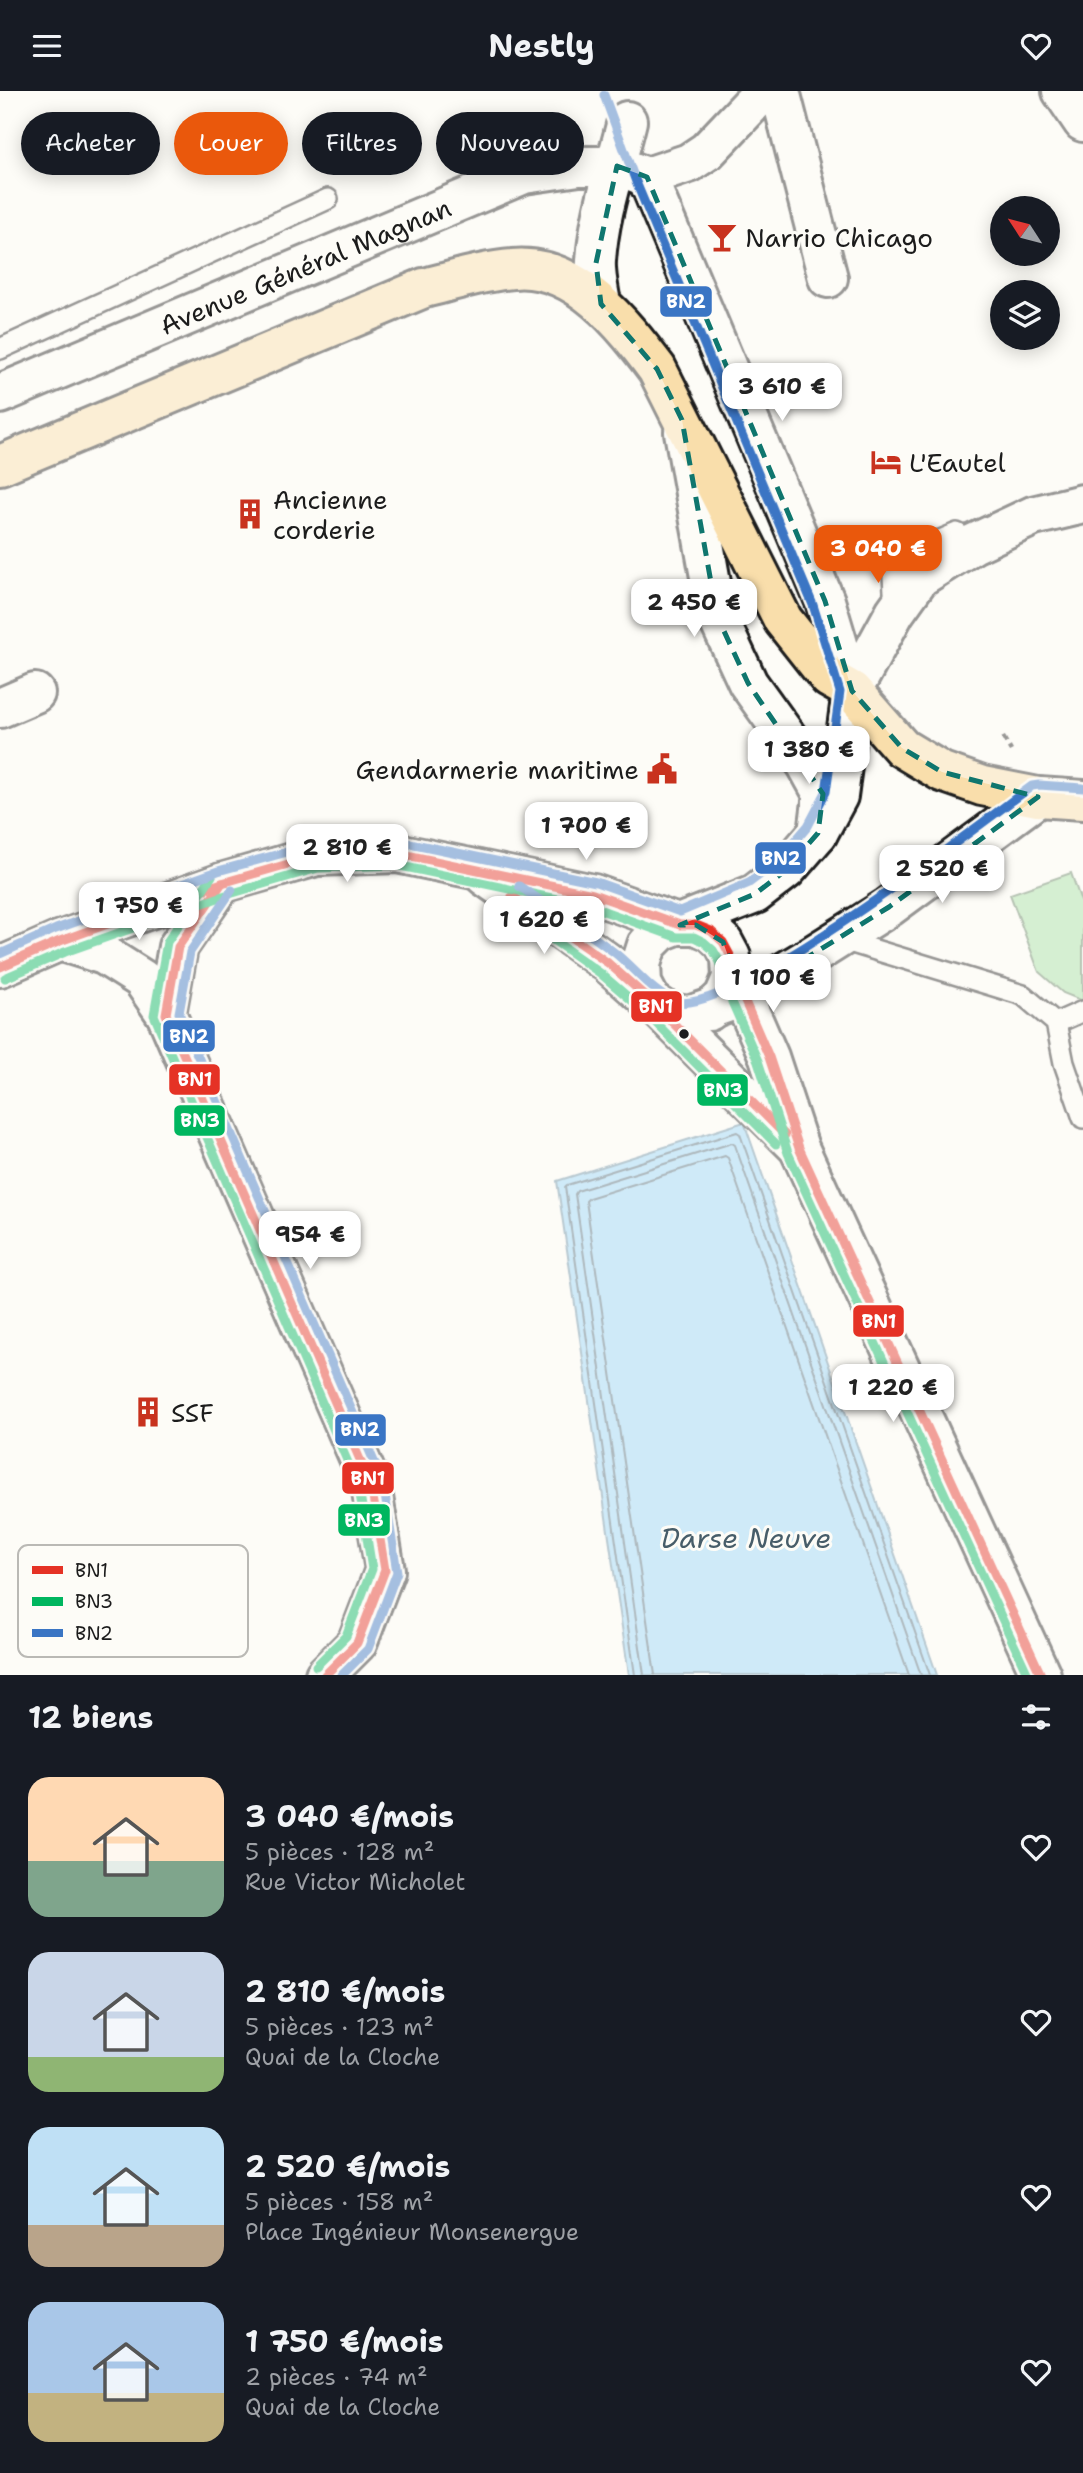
<!DOCTYPE html>
<html lang="fr">
<meta charset="utf-8">
<style>
:root{--surface:#171b24;--page:#242831;--text:#f1f3f6;--muted:#9ea1a6;--accent:#ea580c}
body{margin:0;font-family:"Shantell Sans",sans-serif;background:var(--page);color:var(--text);height:100vh;display:flex;flex-direction:column;font-size:26px;white-space:nowrap}
*{box-sizing:border-box;margin:0}
p{font-size:23px;color:var(--muted)}
.icon{flex:none;width:38px;height:38px;fill:none;stroke:currentColor;stroke-width:2;stroke-linecap:round;stroke-linejoin:round}
.map{position:relative;height:1584px;overflow:hidden}
.side{display:flex;flex-direction:column;background:var(--surface);flex:1}
.side>*{flex:none}
.guide{position:absolute;left:21px;top:21px;width:700px;height:63px;display:flex;gap:14px}
.needle{width:46px;rotate:306deg}
.buttons{position:absolute;left:990px;top:105px;display:grid;gap:14px}
.buttons a{display:grid;place-items:center;width:70px;height:70px;border-radius:50%;background:var(--surface);box-shadow:0 4px 18px #0003;font-size:35px}
.price{position:absolute;translate:-50% -60px;padding:0 16px;border-radius:14px;background:#fff;color:#222;font-size:23px;line-height:46px;filter:drop-shadow(0 2px 4px #0008)}
.price::after{content:'';position:absolute;left:50%;top:42px;width:21px;height:16px;margin-left:-10px;background:inherit;clip-path:polygon(0 0,100% 0,50% 100%)}
.price.on{background:var(--accent);color:#fff}
ul{padding:0;list-style:none}
li{display:flex;align-items:center;gap:21px;height:175px;padding:0 28px}
li span{display:grid;place-items:center;flex:none;width:196px;height:140px;border-radius:21px;color:#555}
li>.icon{margin-inline-start:auto}
span .icon{width:84px;height:84px;fill:#fffc;stroke-width:1}
li b{font-size:30px}
h2{display:flex;justify-content:space-between;align-items:center;height:84px;padding:0 28px;font-size:30px}
.tag{padding:0 24px;border-radius:32px;background:var(--surface);box-shadow:0 4px 18px #0003;font-size:24px;line-height:63px}
.tag.on{background:var(--accent);color:#fff}
header{display:flex;justify-content:space-between;align-items:center;height:91px;padding:0 28px;background:var(--surface);font-size:32px;font-weight:700}
.map>svg:first-child{display:block}
.green{fill:#a5dfa4;stroke:#607e60;stroke-width:2}
.water{fill:#98d6f9;stroke:#668ca1;stroke-width:2}
.lines{fill:none;stroke-linecap:round;stroke-linejoin:round}
.shore{stroke:#4e6674;stroke-width:2}
.service-casing{stroke:#1c1c1c;stroke-width:24}
.minor-casing{stroke:#1c1c1c;stroke-width:44}
.tertiary-casing{stroke:#1c1c1c;stroke-width:44}
.secondary-casing{stroke:#1c1c1c;stroke-width:44}
.primary-casing{stroke:#1c1c1c;stroke-width:44}
.path{stroke:#1c1c1c;stroke-width:4.5;stroke-dasharray:7 5;stroke-linecap:butt}
.service{stroke:#fdfcf7;stroke-width:19}
.minor{stroke:#fdfcf7;stroke-width:38}
.tertiary{stroke:#fdfcf7;stroke-width:38}
.secondary{stroke:#fdfcf7;stroke-width:38}
.primary{stroke:#f9deab;stroke-width:38}
.bus-1-casing{stroke:#fdfcf7;stroke-width:14}
.bus-2-casing{stroke:#fdfcf7;stroke-width:14}
.bus-3-casing{stroke:#fdfcf7;stroke-width:14}
.bus-1{stroke:#e53225;stroke-width:9}
.bus-2{stroke:#00b65f;stroke-width:9}
.bus-3{stroke:#3a75c4;stroke-width:9}
.marked{fill:none;stroke:#0f766e;stroke-width:5;stroke-dasharray:14 9;stroke-linejoin:round}
.bus-dot{fill:#1c1c1c;stroke:#fdfcf7;stroke-width:2.5}
.labels{text-anchor:middle;dominant-baseline:central;stroke-width:6;stroke-linejoin:round;paint-order:stroke}
.poi-label{font-size:26px;fill:#1c1c1c;stroke:#fdfcf7;text-anchor:start}
.street-label{font-size:26px;fill:#1c1c1c;stroke:#fdfcf7}
.water-label{font-size:28px;font-style:italic;fill:#475d69;stroke:#fdfcf7}
.key{fill:#fdfcf7;stroke:#bab9b5;stroke-width:2}
.key-label{font-size:19px;fill:#1c1c1c}
.line-badge{stroke:#fdfcf7;stroke-width:2.5}
.badge-label{font-size:19px;text-anchor:middle;font-weight:bold;fill:#fff}
</style>
<header><svg class="icon" aria-label="menu" viewBox="0 0 24 24"><path d="M4 6h16M4 12h16M4 18h16"/></svg>Nestly<svg class="icon" aria-label="heart" viewBox="0 0 24 24"><path d="M12 20l-8-8c-3-5 5-10 8-4 3-6 11-1 8 4z"/></svg></header>
<div class="map">
<svg width="1083" height="1584" viewBox="0 0 1083 1584">
<rect width="100%" height="100%" fill="#fdfcf7"/>
<filter id="ink" filterUnits="userSpaceOnUse"><feTurbulence type="fractalNoise" baseFrequency=".0143" numOctaves="2"/><feDisplacementMap in="SourceGraphic" scale="14" xChannelSelector="R" yChannelSelector="G"/><feConvolveMatrix kernelMatrix="1 2 1 2 8 2 1 2 1" color-interpolation-filters="sRGB"/></filter>
<g filter="url(#ink)">
<polygon class="green" points="1071,782 1083,816 1083,910 1063,902 1039,881 1010,803"/>
<polygon class="water" points="744,1031 937,1584 629,1584 557,1090"/>
<g class="lines">
<g class="shore">
<polyline points="635,1584 565,1096 567,1094 737,1041 740,1043 930,1584"/>
<polyline points="644,1584 575,1103 577,1100 732,1052 735,1054 921,1584"/>
<polyline points="655,1584 586,1110 589,1107 725,1065 728,1067 909,1584"/>
</g>
<g class="service-casing">
<g id="service">
<polyline points="0,258 328,108"/>
<polyline points="895,515 893,485 928,454 957,442 973,452"/>
<polyline points="839,848 1023,904 1056,932 1064,972 1083,1027"/>
<polyline points="1056,932 1083,920"/>
</g>
</g>
<g class="minor-casing">
<g id="minor">
<polyline points="780,0 828,187"/>
<polyline points="1062,0 1083,31"/>
<polyline points="647,86 689,72 707,60 764,0"/>
<polyline points="684,341 717,525 748,592 807,674 823,703 818,742"/>
<polyline points="852,600 895,521 920,486 973,453 1033,425 1083,413"/>
<polyline points="0,617 35,602"/>
<polyline points="733,875 743,906 769,966 799,1057 1041,1584"/>
<polyline points="651,910 795,1053"/>
</g>
</g>
<g class="tertiary-casing">
<g id="tertiary">
<path d="M 601,213 C 599,199 595,184 596,170 C 599,122 616,76 627,30"/>
<polyline points="485,785 608,872 651,910 669,922 689,925 743,906 808,867 889,816 1038,706"/>
<polyline points="222,792 178,856 166,923 371,1394 385,1479 357,1552 325,1584"/>
<polyline points="60,850 104,864 142,888 166,923"/>
<polyline points="0,876 60,850 222,792 316,765 397,762 593,803 680,834 696,834 711,840 723,851 731,866 732,887 724,906 709,920"/>
<polyline points="651,910 642,893 641,873 647,854 661,840 755,803 786,779 818,742 838,705 852,600"/>
</g>
</g>
<g class="secondary-casing">
<g id="secondary">
<path id="s1" d="M 0,303 L 524,83 L 579,75 L 617,75 L 647,86 L 825,510 L 852,600"/>
</g>
</g>
<g class="primary-casing">
<path id="primary" d="M 0,374 L 424,197 C 453,190 483,180 513,178 C 576,172 624,234 657,278 L 783,529 L 829,587 L 852,600 L 902,657 L 942,681 L 982,695 L 1038,706 L 1083,709"/>
</g>
<polyline class="path" points="1003,646 1011,660"/>
<use href="#service" class="service"/>
<use href="#minor" class="minor"/>
<use href="#tertiary" class="tertiary"/>
<use href="#secondary" class="secondary"/>
<use href="#primary" class="primary"/>
<g class="bus-1-casing">
<g id="bus-1">
<polyline points="222,792 178,856 166,923 371,1394 385,1479 357,1552 325,1584"/>
<polyline points="512,805 608,872 651,910 785,1044"/>
<polyline points="0,876 60,850 222,792 316,765 397,762 593,803 680,834 696,834 711,840 723,851 731,866 743,906 769,966 799,1057 1041,1584"/>
</g>
</g>
<g class="bus-2-casing">
<g id="bus-2">
<polyline points="212,785 167,851 154,924 359,1397 372,1478 346,1545 316,1575"/>
<polyline points="505,815 600,882 643,919 776,1053"/>
<polyline points="5,887 65,861 226,804 318,777 396,774 590,815 676,846 694,846 704,851 713,859 720,871 732,911 758,970 788,1062 1028,1584"/>
</g>
</g>
<g class="bus-3-casing">
<g id="bus-3">
<path d="M 519,795 C 551,817 584,838 615,862 C 632,875 656,906 677,911 C 734,924 976,736 1032,695 L 1039,694 L 1083,697"/>
<polyline points="232,799 190,861 179,922 383,1391 397,1481 368,1558 342,1584"/>
<polyline points="0,863 56,838 218,780 316,753 400,750 596,791 680,821 749,792 778,770 808,735 826,701 840,601 813,514 636,91 604,4"/>
</g>
</g>
<use href="#bus-1" class="bus-1"/>
<use href="#bus-2" class="bus-2"/>
<use href="#bus-3" class="bus-3"/>
</g>
</g>
<path d="M0 0H1083V1584H0ZM 617,75 L 647,86 L 825,510 L 852,600 L 902,657 L 942,681 L 1038,706 L 889,816 L 743,906 L 723,851 L 696,834 L 680,834 L 755,803 L 786,779 L 818,742 L 823,703 L 748,592 L 717,525 L 682,329 L 657,278 L 601,213 L 596,172 Z" fill="#fdfcf7" fill-opacity=".55" fill-rule="evenodd"/>
<path class="marked" d="M 617,75 L 647,86 L 825,510 L 852,600 L 902,657 L 942,681 L 1038,706 L 889,816 L 743,906 L 723,851 L 696,834 L 680,834 L 755,803 L 786,779 L 818,742 L 823,703 L 748,592 L 717,525 L 682,329 L 657,278 L 601,213 L 596,172 Z"/>
<defs>
<g id="bar-bare" transform="scale(2.415)"><path d="M-6-5H6L.8 .8V4.5H3.5V6h-7V4.5H-.8V.8Z" fill="#c8321e" stroke="#fdfcf7" stroke-width="2.5" paint-order="stroke"/></g>
<g id="hotel-bare" transform="scale(2.415)"><path d="M-6-4.5h1.5V1H6V5H4.5V3h-9V5H-6ZM-4 0a1.8 1.8 0 1 1 3.6 0ZM.5 0V-2.5h3Q6-2.5 6 0Z" fill="#c8321e" stroke="#fdfcf7" stroke-width="2.5" paint-order="stroke"/></g>
<g id="building-bare" transform="scale(2.415)"><path d="M-4-6H4V6H1V3H-1V6H-4ZM-2.5-4.3h1.7v1.8h-1.7ZM.8-4.3h1.7v1.8H.8ZM-2.5-1h1.7V.8h-1.7ZM.8-1h1.7V.8H.8Z" fill="#c8321e" stroke="#fdfcf7" stroke-width="2.5" paint-order="stroke"/></g>
<g id="civic-bare" transform="scale(2.415)"><path d="M-.6-6.5H3V-4.5H.6V-3L4-1V1h2V6H-6V1h2V-1L-.6-3ZM-1.2 2.5V6h2.4V2.5Z" fill="#c8321e" stroke="#fdfcf7" stroke-width="2.5" paint-order="stroke"/></g>
</defs>
<g fill-rule="evenodd">
<use href="#bar-bare" x="722" y="146"/>
<use href="#hotel-bare" x="886" y="371"/>
<use href="#building-bare" x="250" y="423"/>
<use href="#civic-bare" x="662" y="678"/>
<use href="#building-bare" x="148" y="1321"/>
</g>
<circle class="bus-dot" cx="684" cy="943" r="6"/>
<g class="labels">
<g class="poi-label">
<text x="745" y="146">Narrio Chicago</text>
<text x="909" y="371">L'Eautel</text>
<text x="273" y="408">Ancienne<tspan x="273" dy="30">corderie</tspan></text>
<text x="639" y="678" text-anchor="end">Gendarmerie maritime</text>
<text x="171" y="1321">SSF</text>
</g>
<g class="street-label">
<text stroke="none"><textPath href="#s1" startOffset="331">Avenue Général Magnan</textPath></text>
</g>
<g class="water-label">
<text x="746" y="1447">Darse Neuve</text>
</g>
</g>
<rect x="18" y="1454" width="230" height="112" rx="10" class="key"/>
<rect x="32" y="1475" width="31" height="8" fill="#e53225"/>
<rect x="32" y="1506" width="31" height="9" fill="#00b65f"/>
<rect x="32" y="1538" width="31" height="8" fill="#3a75c4"/>
<g class="key-label">
<text x="75" y="1486">BN1</text>
<text x="75" y="1517">BN3</text>
<text x="75" y="1549">BN2</text>
</g>
<g class="line-badge">
<rect x="659" y="194" width="54" height="33" rx="7" fill="#3a75c4"/>
<rect x="754" y="750" width="53" height="34" rx="7" fill="#3a75c4"/>
<rect x="630" y="899" width="53" height="33" rx="7" fill="#e53225"/>
<rect x="162" y="928" width="54" height="34" rx="7" fill="#3a75c4"/>
<rect x="168" y="972" width="53" height="33" rx="7" fill="#e53225"/>
<rect x="696" y="982" width="53" height="34" rx="7" fill="#00b65f"/>
<rect x="173" y="1013" width="53" height="33" rx="7" fill="#00b65f"/>
<rect x="852" y="1213" width="53" height="34" rx="7" fill="#e53225"/>
<rect x="334" y="1322" width="53" height="34" rx="7" fill="#3a75c4"/>
<rect x="341" y="1370" width="54" height="34" rx="7" fill="#e53225"/>
<rect x="337" y="1412" width="54" height="34" rx="7" fill="#00b65f"/>
</g>
<g class="badge-label">
<text x="686" y="217">BN2</text>
<text x="781" y="774">BN2</text>
<text x="656" y="922">BN1</text>
<text x="189" y="952">BN2</text>
<text x="195" y="995">BN1</text>
<text x="723" y="1006">BN3</text>
<text x="200" y="1036">BN3</text>
<text x="879" y="1237">BN1</text>
<text x="360" y="1345">BN2</text>
<text x="368" y="1394">BN1</text>
<text x="364" y="1436">BN3</text>
</g>
</svg>
<div class="buttons">
<a><svg class="needle" viewBox="-14 -14 28 28"><path d="M0-13l5 13h-10z" fill="#e53935"/><path d="M0 13l5-13h-10z" fill="#9ea1a6"/></svg></a>
<a><svg class="icon" aria-label="layers" viewBox="0 0 24 24"><path d="M12 4l9 5-9 5-9-5zM3 14l9 5 9-5"/></svg></a>
</div>
<b class="price" style="left:782px;top:332px">3 610 €</b>
<b class="price on" style="left:878px;top:494px">3 040 €</b>
<b class="price" style="left:694px;top:548px">2 450 €</b>
<b class="price" style="left:809px;top:695px">1 380 €</b>
<b class="price" style="left:586px;top:771px">1 700 €</b>
<b class="price" style="left:347px;top:793px">2 810 €</b>
<b class="price" style="left:942px;top:814px">2 520 €</b>
<b class="price" style="left:139px;top:851px">1 750 €</b>
<b class="price" style="left:544px;top:865px">1 620 €</b>
<b class="price" style="left:773px;top:923px">1 100 €</b>
<b class="price" style="left:310px;top:1180px">954 €</b>
<b class="price" style="left:893px;top:1333px">1 220 €</b>
<div class="guide">
<a class="tag">Acheter</a>
<a class="tag on">Louer</a>
<a class="tag">Filtres</a>
<a class="tag">Nouveau</a>
</div>
</div>
<section class="side">
<h2>12 biens<svg class="icon" aria-label="filters" viewBox="0 0 24 24"><path d="M4 7h16M4 17h16"/><circle cx="9" cy="7" r="2"/><circle cx="15" cy="17" r="2"/></svg></h2>
<ul>
<li><span style="background:linear-gradient(#ffd9b3 60%,#7fa58c 0)"><svg class="icon" aria-label="home" viewBox="0 0 24 24"><path d="M3 11l9-7 9 7M6 9v11h12V9"/></svg></span><div><b>3 040 €/mois</b><p>5 pièces · 128 m²</p><p>Rue Victor Micholet</p></div><svg class="icon" aria-label="heart" viewBox="0 0 24 24"><path d="M12 20l-8-8c-3-5 5-10 8-4 3-6 11-1 8 4z"/></svg></li>
<li><span style="background:linear-gradient(#c9d6e8 75%,#8fb573 0)"><svg class="icon" aria-label="home" viewBox="0 0 24 24"><path d="M3 11l9-7 9 7M6 9v11h12V9"/></svg></span><div><b>2 810 €/mois</b><p>5 pièces · 123 m²</p><p>Quai de la Cloche</p></div><svg class="icon" aria-label="heart" viewBox="0 0 24 24"><path d="M12 20l-8-8c-3-5 5-10 8-4 3-6 11-1 8 4z"/></svg></li>
<li><span style="background:linear-gradient(#bfe0f5 70%,#b9a48a 0)"><svg class="icon" aria-label="home" viewBox="0 0 24 24"><path d="M3 11l9-7 9 7M6 9v11h12V9"/></svg></span><div><b>2 520 €/mois</b><p>5 pièces · 158 m²</p><p>Place Ingénieur Monsenergue</p></div><svg class="icon" aria-label="heart" viewBox="0 0 24 24"><path d="M12 20l-8-8c-3-5 5-10 8-4 3-6 11-1 8 4z"/></svg></li>
<li><span style="background:linear-gradient(#a9c7e8 65%,#c2b280 0)"><svg class="icon" aria-label="home" viewBox="0 0 24 24"><path d="M3 11l9-7 9 7M6 9v11h12V9"/></svg></span><div><b>1 750 €/mois</b><p>2 pièces · 74 m²</p><p>Quai de la Cloche</p></div><svg class="icon" aria-label="heart" viewBox="0 0 24 24"><path d="M12 20l-8-8c-3-5 5-10 8-4 3-6 11-1 8 4z"/></svg></li>
</ul>
</section>
